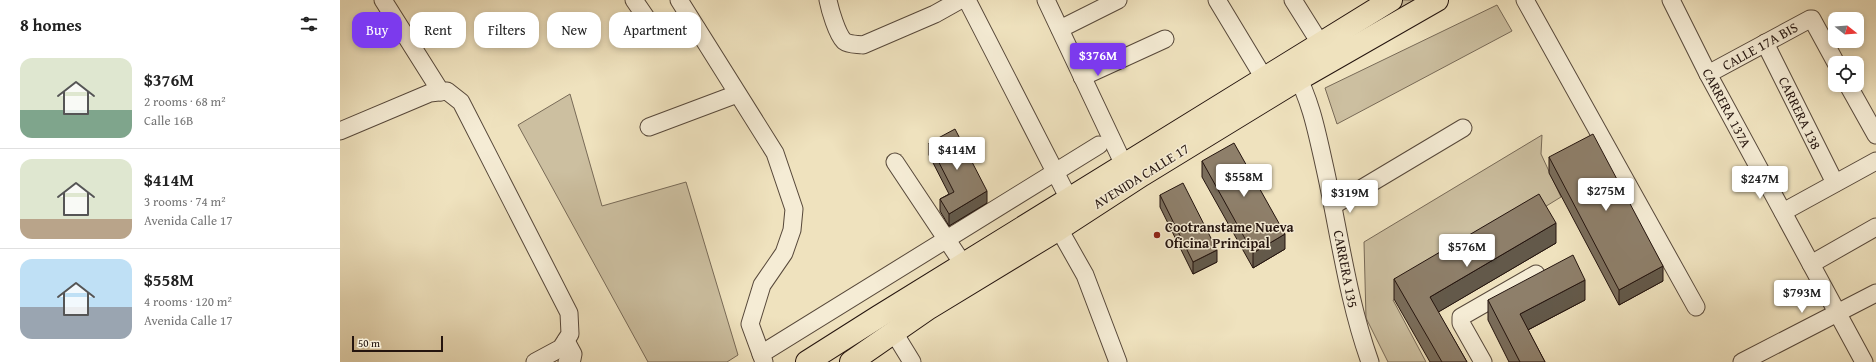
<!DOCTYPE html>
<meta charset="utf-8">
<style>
:root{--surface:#fff;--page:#f2f2f2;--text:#222;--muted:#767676;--line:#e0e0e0;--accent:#7c3aed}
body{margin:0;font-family:"Gentium Book Plus",serif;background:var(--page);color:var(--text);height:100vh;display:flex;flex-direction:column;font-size:15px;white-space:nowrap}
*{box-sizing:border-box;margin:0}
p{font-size:13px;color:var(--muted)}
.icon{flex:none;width:22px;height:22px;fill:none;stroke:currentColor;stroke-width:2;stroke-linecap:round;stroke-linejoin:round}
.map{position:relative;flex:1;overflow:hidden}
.sheet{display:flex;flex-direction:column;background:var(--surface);width:340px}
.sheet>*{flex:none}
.top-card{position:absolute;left:12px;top:12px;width:380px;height:36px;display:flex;gap:8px}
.needle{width:26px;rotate:107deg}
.controls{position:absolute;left:1488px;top:12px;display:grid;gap:8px}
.controls a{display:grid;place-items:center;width:36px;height:36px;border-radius:8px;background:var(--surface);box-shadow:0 2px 6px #0003;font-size:20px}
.scale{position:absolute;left:12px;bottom:10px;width:91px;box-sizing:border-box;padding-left:4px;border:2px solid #24140e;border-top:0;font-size:11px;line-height:14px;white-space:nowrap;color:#24140e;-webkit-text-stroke:3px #f5ecd5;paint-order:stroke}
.price{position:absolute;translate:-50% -34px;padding:0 9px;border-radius:4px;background:#fff;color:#222;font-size:13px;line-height:26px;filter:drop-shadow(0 1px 2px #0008)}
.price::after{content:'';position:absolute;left:50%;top:24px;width:12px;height:9px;margin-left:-6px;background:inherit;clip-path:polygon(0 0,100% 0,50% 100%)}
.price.selected{background:var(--accent);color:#fff}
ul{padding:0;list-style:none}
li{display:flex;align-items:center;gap:12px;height:100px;padding:0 20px}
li+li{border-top:1px solid var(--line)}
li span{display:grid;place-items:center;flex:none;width:112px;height:80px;border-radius:12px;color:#555}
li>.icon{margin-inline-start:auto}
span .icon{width:48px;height:48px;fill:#fffc;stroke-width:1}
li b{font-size:17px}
h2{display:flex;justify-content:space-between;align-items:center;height:48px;padding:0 20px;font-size:17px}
.chip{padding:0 14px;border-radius:12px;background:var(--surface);box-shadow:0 2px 6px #0003;font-size:14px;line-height:36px}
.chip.selected{background:var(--accent);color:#fff}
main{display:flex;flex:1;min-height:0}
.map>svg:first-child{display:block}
.green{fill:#ccbfa0;stroke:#786a57}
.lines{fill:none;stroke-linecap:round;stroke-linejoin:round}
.minor-casing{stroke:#57483a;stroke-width:19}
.major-casing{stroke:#24140e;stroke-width:24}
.minor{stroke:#f5ecd5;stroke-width:17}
.major{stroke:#efe2be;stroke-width:22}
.wall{fill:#7a6d5b;stroke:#24140e}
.shaded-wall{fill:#63594a;stroke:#24140e}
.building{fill:#8e7f6a;stroke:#24140e}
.poi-dot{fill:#8f2418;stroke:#f5ecd5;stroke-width:1.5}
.labels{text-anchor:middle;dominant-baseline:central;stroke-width:3;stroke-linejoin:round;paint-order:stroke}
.street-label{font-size:14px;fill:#24140e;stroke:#f5ecd5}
.poi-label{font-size:14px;font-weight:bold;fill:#24140e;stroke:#f5ecd5;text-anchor:start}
</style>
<main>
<section class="sheet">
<h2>8 homes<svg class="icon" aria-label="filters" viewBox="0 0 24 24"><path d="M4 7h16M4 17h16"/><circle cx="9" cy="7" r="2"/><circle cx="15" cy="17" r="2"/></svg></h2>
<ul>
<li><span style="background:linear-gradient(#dfe7d0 65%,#7fa58c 0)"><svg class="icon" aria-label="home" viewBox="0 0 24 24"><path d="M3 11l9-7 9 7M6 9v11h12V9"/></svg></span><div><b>$376M</b><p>2 rooms · 68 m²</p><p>Calle 16B</p></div></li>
<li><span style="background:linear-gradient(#dfe7d0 75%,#b9a48a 0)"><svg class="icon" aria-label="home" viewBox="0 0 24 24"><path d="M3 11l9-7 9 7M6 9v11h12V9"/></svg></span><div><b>$414M</b><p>3 rooms · 74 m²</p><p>Avenida Calle 17</p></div></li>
<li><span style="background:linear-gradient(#bfe0f5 60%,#9aa5b1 0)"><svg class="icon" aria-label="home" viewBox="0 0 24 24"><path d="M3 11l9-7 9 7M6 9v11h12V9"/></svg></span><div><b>$558M</b><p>4 rooms · 120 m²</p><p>Avenida Calle 17</p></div></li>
</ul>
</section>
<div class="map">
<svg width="1536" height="362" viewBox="0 0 1536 362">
<rect width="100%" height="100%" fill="#efe2be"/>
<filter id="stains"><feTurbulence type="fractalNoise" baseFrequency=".005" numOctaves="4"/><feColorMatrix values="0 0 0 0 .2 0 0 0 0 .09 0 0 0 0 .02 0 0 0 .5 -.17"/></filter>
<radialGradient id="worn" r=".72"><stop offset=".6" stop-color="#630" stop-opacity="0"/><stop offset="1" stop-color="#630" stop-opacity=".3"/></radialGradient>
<g class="green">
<polygon points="1060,0 1074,0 1017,34"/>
<polygon points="1157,5 1172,31 997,124 985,88"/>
<polygon points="230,94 262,206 346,182 398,355 387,362 308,362 178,125"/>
<polygon points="1202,135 1201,154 1221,197 1053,300 1086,362 1048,362 1026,318 1024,242"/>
</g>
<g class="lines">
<g class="minor-casing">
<g id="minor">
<polyline points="43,0 101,92"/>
<polyline points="294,0 318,35 331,36 357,29"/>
<polyline points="339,0 435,153 454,209 452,230 444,253 422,285 410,324 424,362"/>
<path d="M 488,0 C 490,10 497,34 504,41 C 509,45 517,44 523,45 L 595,14 L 620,0"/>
<polyline points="627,0 729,199"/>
<polyline points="706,0 784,165"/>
<polyline points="877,0 924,78"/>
<polyline points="953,0 980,43"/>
<polyline points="1185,0 1356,307"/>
<polyline points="1331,0 1368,74 1524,362"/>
<polyline points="720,29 778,0"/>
<polyline points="1425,43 1495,183"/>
<path d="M 954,69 C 971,102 976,128 984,164 C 999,230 1007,298 1030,362"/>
<polyline points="1368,74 1470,19 1472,19 1496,63"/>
<polyline points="742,77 825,39"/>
<polyline points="1508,85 1536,135"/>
<polyline points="309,127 397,94"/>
<polyline points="0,131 90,93 107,91 121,102 229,313 230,334 221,348 195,362"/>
<polyline points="555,162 623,264"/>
<polyline points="994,205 1123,128"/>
<polyline points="1443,212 1536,161"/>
<polyline points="719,229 745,275 778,362"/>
<polyline points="1471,264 1536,227"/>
<polyline points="553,331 572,362"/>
<polyline points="226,341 233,354 232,359 227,362"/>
<polyline points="421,354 759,145"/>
<polyline points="1143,362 1121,323 1121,317 1196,274"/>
<polyline points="1402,362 1536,293"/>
</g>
</g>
<g class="major-casing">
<g id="major">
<polyline points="467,362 538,317 1051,0"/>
<polyline points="511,362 589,308 719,229 802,175 959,79 1097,0"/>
</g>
</g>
<use href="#minor" class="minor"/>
<use href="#major" class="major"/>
</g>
<g class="wall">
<polygon points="589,143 647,203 609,226 600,211 600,199 609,194 589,155"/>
<polygon points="1209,157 1323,281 1279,305 1209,173"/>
<polygon points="862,161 945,249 913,268 862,177"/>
<polygon points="820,195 877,262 853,274 820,207"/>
<polygon points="1216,243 1098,312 1127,362 1090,362 1054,299 1054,279"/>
<polygon points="1148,300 1245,300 1188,330 1205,362 1169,362 1148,320"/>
</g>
<g class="shaded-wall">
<polygon points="647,191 647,203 609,226 609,214"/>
<polygon points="1216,223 1216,243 1090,317 1090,297"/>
<polygon points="945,234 945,249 913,268 913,253"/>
<polygon points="877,250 877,262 853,274 853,262"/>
<polygon points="1323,266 1323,281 1279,305 1279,290"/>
<polygon points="1245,280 1245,300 1180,334 1180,314"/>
</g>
<g class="building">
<polygon points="615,129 647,191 609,214 600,199 614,192 589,143"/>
<polygon points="1253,134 1323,266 1279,290 1209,157"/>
<polygon points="894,143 945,234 913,253 862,161"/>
<polygon points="843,183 877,250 853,262 820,195"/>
<polygon points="1199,194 1216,223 1090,297 1127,362 1102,362 1054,279"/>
<polygon points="1233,255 1245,280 1180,314 1205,362 1180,362 1148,300"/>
</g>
<circle class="poi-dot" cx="817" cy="235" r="4"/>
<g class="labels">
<g class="street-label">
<text transform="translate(1420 46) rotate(-29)">CALLE 17A BIS</text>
<text transform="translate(1387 108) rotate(62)">CARRERA 137A</text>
<text transform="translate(1460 113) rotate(64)">CARRERA 138</text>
<text transform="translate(801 176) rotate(-32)">AVENIDA CALLE 17</text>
<text transform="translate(1006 269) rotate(79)">CARRERA 135</text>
</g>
<g class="poi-label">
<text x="825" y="227">Cootranstame Nueva<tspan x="825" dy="16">Oficina Principal</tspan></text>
</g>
</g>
<rect width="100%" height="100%" filter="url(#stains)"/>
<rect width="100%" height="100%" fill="url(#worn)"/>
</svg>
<div class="controls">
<a><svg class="needle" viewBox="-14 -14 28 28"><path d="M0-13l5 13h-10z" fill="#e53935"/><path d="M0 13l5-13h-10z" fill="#767676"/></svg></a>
<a><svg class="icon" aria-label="locate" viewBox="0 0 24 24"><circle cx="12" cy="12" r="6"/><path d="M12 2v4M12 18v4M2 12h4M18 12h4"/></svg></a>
</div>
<div class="scale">50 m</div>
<b class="price selected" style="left:758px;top:77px">$376M</b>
<b class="price" style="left:617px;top:171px">$414M</b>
<b class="price" style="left:904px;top:198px">$558M</b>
<b class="price" style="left:1420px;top:200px">$247M</b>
<b class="price" style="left:1266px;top:212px">$275M</b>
<b class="price" style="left:1010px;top:214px">$319M</b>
<b class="price" style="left:1127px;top:268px">$576M</b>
<b class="price" style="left:1462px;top:314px">$793M</b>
<div class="top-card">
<a class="chip selected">Buy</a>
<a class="chip">Rent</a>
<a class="chip">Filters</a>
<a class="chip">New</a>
<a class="chip">Apartment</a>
</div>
</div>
</main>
